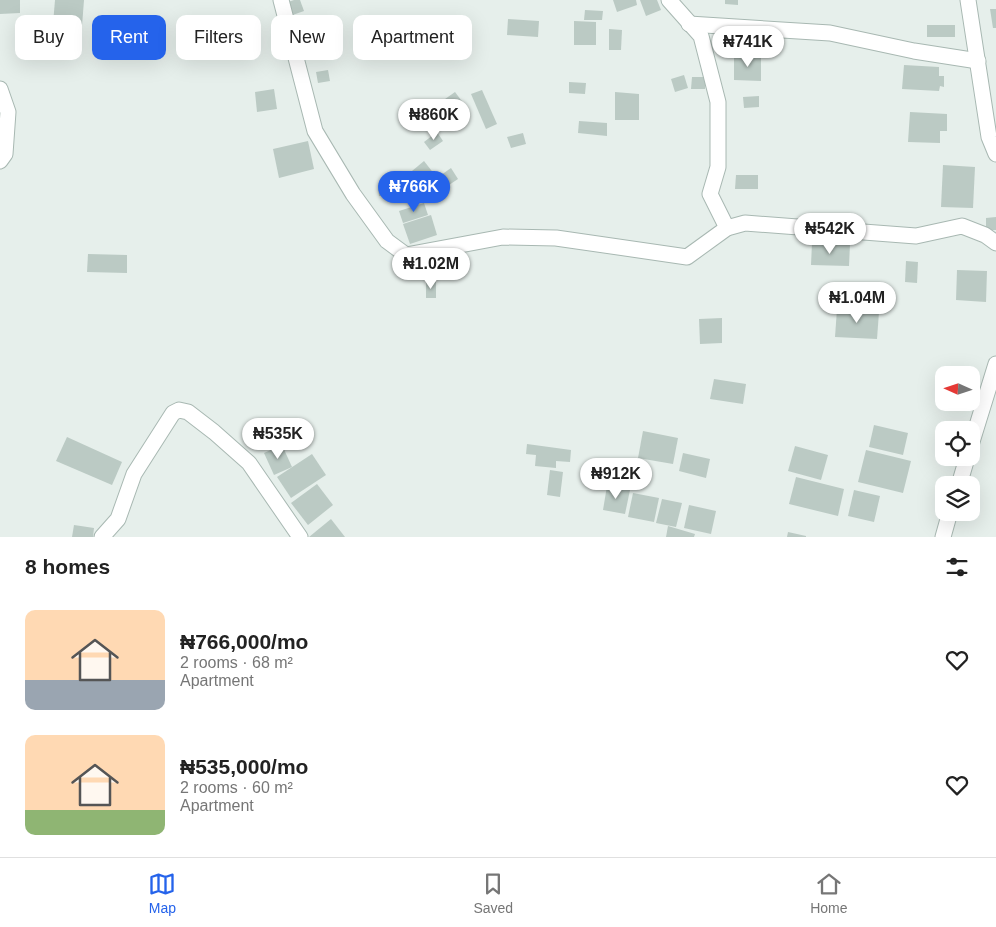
<!DOCTYPE html>
<meta charset="utf-8">
<style>
:root{--surface:#fff;--page:#f2f2f2;--text:#222;--muted:#767676;--line:#e0e0e0;--accent:#2563eb}
body{margin:0;font-family:Helvetica,sans-serif;background:var(--page);color:var(--text);height:100vh;display:flex;flex-direction:column;font-size:19px;white-space:nowrap}
*{box-sizing:border-box;margin:0}
p{font-size:16px;color:var(--muted)}
.icon{flex:none;width:28px;height:28px;fill:none;stroke:currentColor;stroke-width:2;stroke-linecap:round;stroke-linejoin:round}
.map{position:relative;height:537px;overflow:hidden}
.side{display:flex;flex-direction:column;background:var(--surface);flex:1}
.side>*{flex:none}
.guide{position:absolute;left:15px;top:15px;width:500px;height:45px;display:flex;gap:10px}
.needle{width:32px;rotate:273deg}
.tools{position:absolute;left:935px;top:366px;display:grid;gap:10px}
.tools a{display:grid;place-items:center;width:45px;height:45px;border-radius:10px;background:var(--surface);box-shadow:0 5px 20px #0002;font-size:25px}
.price{position:absolute;translate:-50% -42px;padding:0 11px;border-radius:18px;background:#fff;color:#222;font-size:16px;line-height:32px;filter:drop-shadow(0 1px 2px #0008)}
.price::after{content:'';position:absolute;left:50%;top:30px;width:15px;height:11px;margin-left:-8px;background:inherit;clip-path:polygon(0 0,100% 0,50% 100%)}
.price.current{background:var(--accent);color:#fff}
ul{padding:0;list-style:none}
li{display:flex;align-items:center;gap:15px;height:125px;padding:0 25px}
li span{display:grid;place-items:center;flex:none;width:140px;height:100px;border-radius:10px;color:#555}
li>.icon{margin-inline-start:auto}
span .icon{width:60px;height:60px;fill:#fffc;stroke-width:1}
li b{font-size:21px}
h2{display:flex;justify-content:space-between;align-items:center;height:60px;padding:0 25px;font-size:21px}
.chip{padding:0 18px;border-radius:10px;background:var(--surface);box-shadow:0 5px 20px #0002;font-size:18px;line-height:45px}
.chip.current{background:var(--accent);color:#fff}
.tabs{display:flex;justify-content:space-around;align-items:center;height:70px;border-top:1px solid var(--line);background:var(--surface);font-size:14px;color:var(--muted)}
.tabs a{display:grid;justify-items:center;gap:2px}
.tabs .current{color:var(--accent)}
.map>svg:first-child{display:block}
.building{fill:#bbcac4}
.lines{fill:none;stroke-linecap:round;stroke-linejoin:round}
.street-casing{stroke:#a8b8b2;stroke-width:17}
.street{stroke:#fff;stroke-width:15}
</style>
<div class="map">
<svg width="996" height="537" viewBox="0 0 996 537">
<rect width="100%" height="100%" fill="#e6efeb"/>
<g class="building">
<polygon points="0,0 20,0 20,13 0,14"/>
<polygon points="55,0 84,0 82,26 53,24"/>
<polygon points="294,0 300,0 304,11 287,17 282,4"/>
<polygon points="613,0 636,0 637,5 617,12"/>
<polygon points="640,0 657,0 661,10 646,16"/>
<polygon points="725,0 738,0 738,5 725,4"/>
<polygon points="990,9 996,9 996,28 993,28"/>
<polygon points="585,10 603,11 602,20 584,20"/>
<polygon points="508,19 539,21 538,37 507,35"/>
<polygon points="574,21 596,22 596,45 574,45"/>
<rect x="927" y="25" width="28" height="12"/>
<polygon points="609,29 622,30 621,50 609,50"/>
<polygon points="734,56 761,57 761,81 734,80"/>
<polygon points="904,65 939,67 939,76 944,76 944,87 940,86 939,91 902,89"/>
<polygon points="328,70 330,81 318,83 316,72"/>
<polygon points="684,75 688,88 675,92 671,79"/>
<polygon points="692,77 706,77 705,89 691,89"/>
<polygon points="569,82 586,83 585,94 569,93"/>
<polygon points="274,89 277,109 257,112 255,92"/>
<polygon points="482,90 497,124 486,129 471,94"/>
<polygon points="455,92 470,112 453,124 438,104"/>
<polygon points="615,92 639,94 639,120 615,120"/>
<polygon points="759,96 759,107 744,108 743,97"/>
<polygon points="910,112 947,114 947,131 940,131 940,143 908,142"/>
<polygon points="579,121 607,123 607,136 578,133"/>
<polygon points="437,132 443,141 430,150 424,142"/>
<polygon points="523,133 526,144 511,148 507,137"/>
<polygon points="308,141 314,169 279,178 273,149"/>
<polygon points="424,161 442,184 431,193 412,171"/>
<polygon points="943,165 975,167 973,208 941,207"/>
<polygon points="451,168 458,179 449,185 441,175"/>
<polygon points="736,175 758,175 758,189 735,189"/>
<polygon points="404,182 405,192 379,196 378,185"/>
<polygon points="424,203 428,215 403,223 399,211"/>
<polygon points="431,215 437,235 410,244 403,224"/>
<polygon points="996,217 996,230 986,230 986,218"/>
<polygon points="812,243 850,244 849,266 811,265"/>
<polygon points="88,254 127,255 127,273 87,272"/>
<polygon points="906,261 918,262 917,283 905,282"/>
<polygon points="435,263 446,263 445,275 435,275"/>
<polygon points="957,270 987,271 986,302 956,300"/>
<rect x="426" y="282" width="10" height="16"/>
<polygon points="837,309 879,312 877,339 835,337"/>
<polygon points="722,318 722,343 700,344 699,319"/>
<polygon points="714,379 746,384 743,404 710,399"/>
<polygon points="293,425 298,437 283,443 278,431"/>
<polygon points="874,425 908,433 903,455 869,447"/>
<polygon points="643,431 678,438 673,464 638,458"/>
<polygon points="67,437 122,462 112,485 56,461"/>
<polygon points="527,444 571,450 570,462 556,461 556,468 535,466 536,455 526,454"/>
<polygon points="282,445 292,467 274,475 264,453"/>
<polygon points="795,446 828,455 821,480 788,471"/>
<polygon points="866,450 911,461 903,493 858,482"/>
<polygon points="683,453 710,459 706,478 679,471"/>
<polygon points="312,454 326,475 291,498 277,477"/>
<polygon points="616,460 631,462 628,486 613,483"/>
<polygon points="550,470 563,472 560,497 547,495"/>
<polygon points="796,477 844,489 838,516 789,504"/>
<polygon points="317,484 333,505 308,525 291,503"/>
<polygon points="607,486 630,490 625,514 603,510"/>
<polygon points="854,490 880,496 874,522 848,516"/>
<polygon points="633,493 659,498 654,522 628,517"/>
<polygon points="662,499 682,503 676,527 656,523"/>
<polygon points="689,505 716,511 711,534 684,528"/>
<polygon points="331,519 345,537 309,537"/>
<polygon points="74,525 94,528 93,537 72,537"/>
<polygon points="668,526 695,534 694,537 666,537"/>
<polygon points="788,532 806,536 806,537 787,537"/>
</g>
<g class="lines">
<g class="street-casing">
<g id="street">
<polyline points="281,0 315,131 353,194 387,241 406,255 503,237 556,238 687,257 727,228 745,223 916,236 962,226 985,235 996,243"/>
<polyline points="669,0 701,36 718,102 718,167 710,194 727,228"/>
<polyline points="968,0 989,137 996,154"/>
<polyline points="689,24 830,33 914,51 978,61"/>
<polyline points="0,89 8,112 5,154 0,161"/>
<polyline points="971,445 996,364"/>
<polyline points="959,485 967,458"/>
<polyline points="102,537 118,519 134,474 173,413 179,410 188,412 214,432 249,463 300,537"/>
<polyline points="943,537 950,512"/>
</g>
</g>
<use href="#street" class="street"/>
</g>
</svg>
<div class="tools">
<a><svg class="needle" viewBox="-14 -14 28 28"><path d="M0-13l5 13h-10z" fill="#e53935"/><path d="M0 13l5-13h-10z" fill="#767676"/></svg></a>
<a><svg class="icon" aria-label="locate" viewBox="0 0 24 24"><circle cx="12" cy="12" r="6"/><path d="M12 2v4M12 18v4M2 12h4M18 12h4"/></svg></a>
<a><svg class="icon" aria-label="layers" viewBox="0 0 24 24"><path d="M12 4l9 5-9 5-9-5zM3 14l9 5 9-5"/></svg></a>
</div>
<b class="price" style="left:748px;top:68px">₦741K</b>
<b class="price" style="left:434px;top:141px">₦860K</b>
<b class="price current" style="left:414px;top:213px">₦766K</b>
<b class="price" style="left:830px;top:255px">₦542K</b>
<b class="price" style="left:431px;top:290px">₦1.02M</b>
<b class="price" style="left:857px;top:324px">₦1.04M</b>
<b class="price" style="left:278px;top:460px">₦535K</b>
<b class="price" style="left:616px;top:500px">₦912K</b>
<div class="guide">
<a class="chip">Buy</a>
<a class="chip current">Rent</a>
<a class="chip">Filters</a>
<a class="chip">New</a>
<a class="chip">Apartment</a>
</div>
</div>
<section class="side">
<h2>8 homes<svg class="icon" aria-label="filters" viewBox="0 0 24 24"><path d="M4 7h16M4 17h16"/><circle cx="9" cy="7" r="2"/><circle cx="15" cy="17" r="2"/></svg></h2>
<ul>
<li><span style="background:linear-gradient(#ffd9b3 70%,#9aa5b1 0)"><svg class="icon" aria-label="home" viewBox="0 0 24 24"><path d="M3 11l9-7 9 7M6 9v11h12V9"/></svg></span><div><b>₦766,000/mo</b><p>2 rooms · 68 m²</p><p>Apartment</p></div><svg class="icon" aria-label="heart" viewBox="0 0 24 24"><path d="M12 20l-8-8c-3-5 5-10 8-4 3-6 11-1 8 4z"/></svg></li>
<li><span style="background:linear-gradient(#ffd9b3 75%,#8fb573 0)"><svg class="icon" aria-label="home" viewBox="0 0 24 24"><path d="M3 11l9-7 9 7M6 9v11h12V9"/></svg></span><div><b>₦535,000/mo</b><p>2 rooms · 60 m²</p><p>Apartment</p></div><svg class="icon" aria-label="heart" viewBox="0 0 24 24"><path d="M12 20l-8-8c-3-5 5-10 8-4 3-6 11-1 8 4z"/></svg></li>
</ul>
</section>
<nav class="tabs">
<a class="current"><svg class="icon" aria-label="map" viewBox="0 0 24 24"><path d="M3 6l6-2 6 2 6-2v14l-6 2-6-2-6 2zM9 4v14M15 6v14"/></svg>Map</a>
<a><svg class="icon" aria-label="saved" viewBox="0 0 24 24"><path d="M7 4h10v16l-5-4-5 4z"/></svg>Saved</a>
<a><svg class="icon" aria-label="home" viewBox="0 0 24 24"><path d="M3 11l9-7 9 7M6 9v11h12V9"/></svg>Home</a>
</nav>
